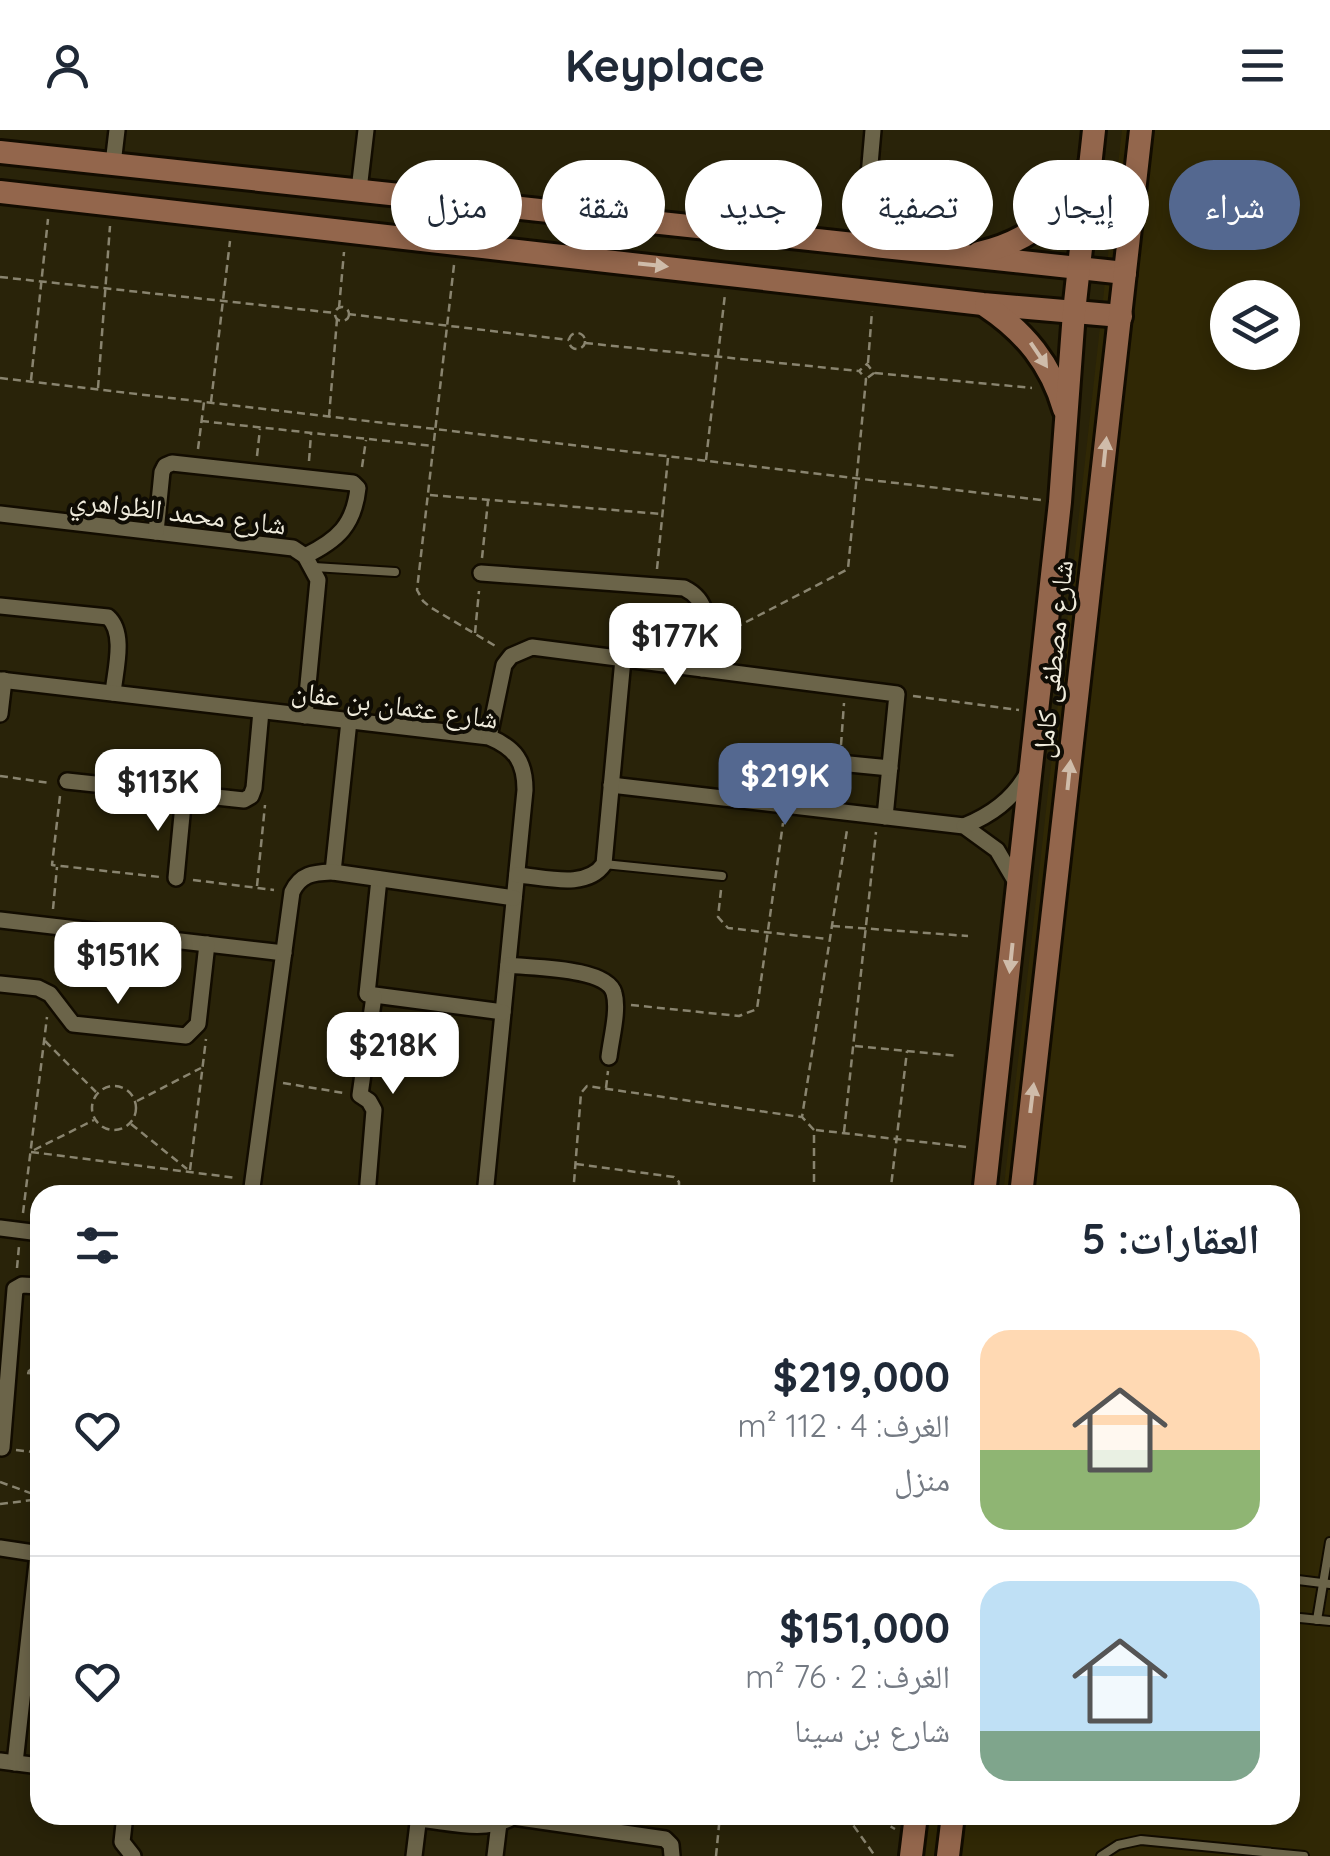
<!DOCTYPE html>
<html lang="ar">
<meta charset="utf-8">
<style>
:root{--surface:#fff;--page:#f2f2f3;--text:#1f2937;--muted:#747a83;--line:#e0e1e3;--accent:#546890}
body{margin:0;font-family:Quicksand,"Noto Naskh Arabic",sans-serif;background:var(--page);color:var(--text);direction:rtl;height:100vh;display:flex;flex-direction:column;font-size:38px;white-space:nowrap}
*{box-sizing:border-box;margin:0}
p{font-size:32px;color:var(--muted)}
.icon{flex:none;width:55px;height:55px;fill:none;stroke:currentColor;stroke-width:2;stroke-linecap:round;stroke-linejoin:round}
.map{position:relative;flex:1;overflow:hidden;direction:ltr}
.details{position:absolute;left:30px;top:1055px;width:1270px;height:640px;display:flex;flex-direction:column;background:var(--surface);border-radius:30px;box-shadow:0 5px 15px #0003;direction:rtl}
.details>*{flex:none}
.guide{position:absolute;left:30px;top:30px;width:1270px;height:90px;direction:rtl;display:flex;gap:20px}
.fabs{position:absolute;left:1210px;top:150px;display:grid;gap:20px}
.fabs a{display:grid;place-items:center;width:90px;height:90px;border-radius:50%;background:var(--surface);box-shadow:0 5px 15px #0003;font-size:50px}
.price{position:absolute;translate:-50% -85px;padding:0 22px;border-radius:20px;background:#fff;color:#222;font-size:32px;line-height:65px;filter:drop-shadow(0 2px 5px #0008)}
.price::after{content:'';position:absolute;left:50%;top:60px;width:30px;height:22px;margin-left:-15px;background:inherit;clip-path:polygon(0 0,100% 0,50% 100%)}
.price.selected{background:var(--accent);color:#fff}
ul{padding:0;list-style:none}
li{display:flex;align-items:center;gap:30px;height:250px;padding:0 40px}
li+li{border-top:2px solid var(--line)}
li span{display:grid;place-items:center;flex:none;width:280px;height:200px;border-radius:30px;color:#555}
li>.icon{margin-inline-start:auto}
span .icon{width:120px;height:120px;fill:#fffc;stroke-width:1}
li b{font-size:42px}
h2{display:flex;justify-content:space-between;align-items:center;height:120px;padding:0 40px;font-size:42px}
.pill{padding:0 35px;border-radius:45px;background:var(--surface);box-shadow:0 5px 15px #0003;font-size:35px;line-height:90px}
.pill.selected{background:var(--accent);color:#fff}
header{display:flex;justify-content:space-between;align-items:center;height:130px;padding:0 40px;background:var(--surface);font-size:45px;font-weight:700}
.map>svg:first-child{display:block}
.built{fill:#302805;fill-rule:evenodd}
.lines{fill:none;stroke-linecap:round;stroke-linejoin:round}
.lane-casing{stroke:#120c00;stroke-width:12}
.street-casing{stroke:#120c00;stroke-width:20}
.secondary-casing{stroke:#120c00;stroke-width:28}
.path{stroke:#89846f;stroke-width:2.5;stroke-dasharray:8 5;stroke-linecap:butt}
.lane{stroke:#6b6449;stroke-width:8}
.street{stroke:#6b6449;stroke-width:15}
.secondary{stroke:#93664c;stroke-width:22}
.oneway{fill:#cfbcaa}
.labels{text-anchor:middle;dominant-baseline:central;stroke-width:8;stroke-linejoin:round;paint-order:stroke}
.street-label{font-size:28px;fill:#efebdc;stroke:#0f0c04}
</style>
<header><svg class="icon" aria-label="menu" viewBox="0 0 24 24"><path d="M4 6h16M4 12h16M4 18h16"/></svg>Keyplace<svg class="icon" aria-label="person" viewBox="0 0 24 24"><circle cx="12" cy="8" r="4"/><path d="M4 21q1-7 8-7t8 7"/></svg></header>
<div class="map">
<svg width="1330" height="1726" viewBox="0 0 1330 1726">
<rect width="100%" height="100%" fill="#292309"/>
<path class="built" d="M 1122,0 L 1330,0 L 1330,1726 L 923,1726 L 929,1685 L 1290,1685 L 1290,1065 L 1003,1065 ZM 1228,168 L 1282,168 L 1282,222 L 1228,222 Z"/>
<g class="lines">
<g class="lane-casing">
<g id="lane">
<polyline points="314,437 395,442"/>
<polyline points="604,734 722,746"/>
<polyline points="1290,1449 1330,1454"/>
<polyline points="1290,1487 1330,1491"/>
<polyline points="1317,1490 1330,1412"/>
<polyline points="1101,1726 1118,1715 1141,1710 1304,1726"/>
</g>
</g>
<g class="street-casing">
<g id="street">
<polyline points="113,34 117,0"/>
<polyline points="359,60 366,0"/>
<polyline points="863,115 873,0"/>
<polyline points="0,384 293,418 305,426 318,450 305,586"/>
<path d="M 156,402 L 162,342 L 165,336 L 172,333 L 353,353 L 358,358 C 354,395 338,410 305,426"/>
<path d="M 481,443 L 684,458 C 717,474 704,507 702,539"/>
<path d="M 0,476 L 108,487 C 126,503 115,541 113,563"/>
<path d="M 0,550 L 489,607 C 515,618 525,631 525,660 L 485,1065"/>
<polyline points="0,584 4,550"/>
<polyline points="489,607 504,535 511,526 532,517 897,564 885,687"/>
<polyline points="839,633 890,638"/>
<polyline points="67,651 244,670 251,666 254,658 261,581"/>
<polyline points="611,655 964,696 997,720 1017,754"/>
<path d="M 964,696 C 991,685 1012,670 1027,644"/>
<polyline points="333,742 349,591"/>
<path d="M 517,745 C 545,747 586,760 604,734 L 623,529"/>
<polyline points="176,748 184,664"/>
<polyline points="379,749 367,864 503,882"/>
<polyline points="0,790 284,823"/>
<path d="M 508,835 C 531,838 607,837 614,863 C 619,880 611,909 609,927"/>
<polyline points="0,854 38,858 50,864 73,894 186,906 198,894 207,814"/>
<path d="M 251,1065 L 292,762 C 301,743 314,743 333,742 L 514,768"/>
<polyline points="367,1065 374,980 369,971 360,965 374,866"/>
<polyline points="0,1098 40,1103"/>
<polyline points="2,1318 15,1159 22,1155 40,1156"/>
<polyline points="0,1418 40,1424"/>
<polyline points="0,1631 40,1636"/>
<polyline points="15,1633 38,1424"/>
<polyline points="125,1685 122,1712 133,1726"/>
<path d="M 418,1689 C 450,1692 484,1703 513,1687 L 665,1709 L 671,1715 L 672,1726"/>
<polyline points="414,1726 419,1685"/>
<polyline points="495,1726 499,1693"/>
</g>
</g>
<g class="secondary-casing">
<g id="secondary">
<polyline points="0,22 1125,143"/>
<polyline points="0,62 983,174 1121,186"/>
<path d="M 979,123 C 1027,112 1062,86 1083,42"/>
<path d="M 986,176 C 1025,202 1051,234 1064,279"/>
<polyline points="984,1065 1060,372 1074,182 1094,0"/>
<polyline points="1021,1065 1141,0"/>
<polyline points="911,1726 916,1685"/>
<polyline points="948,1726 953,1685"/>
</g>
</g>
<g class="path">
<polyline points="454,135 417,460 423,471 430,477 497,517"/>
<polyline points="0,147 335,183"/>
<circle cx="342" cy="184" r="7"/>
<polyline points="339,178 344,122"/>
<polyline points="348,184 569,210"/>
<circle cx="577" cy="211" r="8"/>
<polyline points="585,213 858,241"/>
<polyline points="868,233 872,181"/>
<polyline points="875,243 1032,258"/>
<polyline points="0,248 1041,370"/>
<polyline points="31,250 48,89"/>
<polyline points="98,258 110,96"/>
<polyline points="211,272 230,111"/>
<polyline points="329,287 337,189"/>
<polyline points="201,291 433,316"/>
<polyline points="198,319 204,272"/>
<polyline points="257,326 260,299"/>
<polyline points="706,330 725,164"/>
<polyline points="309,331 311,304"/>
<polyline points="362,337 366,310"/>
<polyline points="430,365 662,384"/>
<polyline points="482,428 488,371"/>
<polyline points="657,439 668,328"/>
<polyline points="475,503 479,461"/>
<polyline points="723,504 848,439 866,249 859,241 867,234 874,243 866,249"/>
<polyline points="913,566 1019,580"/>
<polyline points="841,615 844,573"/>
<polyline points="0,646 50,653"/>
<polyline points="836,664 838,648"/>
<polyline points="60,666 52,735 160,747"/>
<polyline points="193,750 274,760"/>
<polyline points="257,756 265,675"/>
<polyline points="721,760 718,787 728,798 828,809"/>
<polyline points="53,779 57,737"/>
<polyline points="832,796 968,806"/>
<polyline points="631,875 739,886 757,879 783,693"/>
<polyline points="45,911 96,962"/>
<polyline points="855,916 958,926"/>
<polyline points="283,953 344,963"/>
<circle cx="114" cy="978" r="22"/>
<polyline points="606,958 608,941"/>
<polyline points="137,971 201,938"/>
<polyline points="131,994 187,1039"/>
<polyline points="816,1000 967,1017"/>
<polyline points="844,1002 876,702"/>
<polyline points="34,1020 94,990"/>
<polyline points="31,1022 237,1048"/>
<polyline points="576,1034 674,1047 679,1052 679,1065"/>
<polyline points="190,1040 206,909"/>
<polyline points="573,1065 581,963 587,956 801,987"/>
<polyline points="814,1065 814,1000 802,987 847,700"/>
<polyline points="890,1065 907,921"/>
<polyline points="23,1083 47,887"/>
<polyline points="17,1138 19,1116"/>
<polyline points="28,1242 40,1231"/>
<polyline points="27,1243 40,1244"/>
<polyline points="16,1320 40,1323"/>
<polyline points="0,1352 33,1364"/>
<polyline points="33,1371 40,1382"/>
<polyline points="0,1374 32,1370"/>
<polyline points="846,1685 875,1726"/>
<polyline points="888,1685 888,1695 895,1699"/>
<polyline points="716,1726 720,1685"/>
</g>
<use href="#lane" class="lane"/>
<use href="#street" class="street"/>
<use href="#secondary" class="secondary"/>
</g>
<defs><path id="oneway-solid" d="M-6-.8H1V-3.2L6.5 0L1 3.2V.8H-6Z" transform="scale(2.5)"/></defs>
<g class="oneway">
<use href="#oneway-solid" transform="translate(653 135) rotate(6)"/>
<use href="#oneway-solid" transform="translate(1039 225) rotate(56)"/>
<use href="#oneway-solid" transform="translate(1105 322) rotate(-84)"/>
<use href="#oneway-solid" transform="translate(1069 645) rotate(-84)"/>
<use href="#oneway-solid" transform="translate(1011 828) rotate(96)"/>
<use href="#oneway-solid" transform="translate(1032 968) rotate(-83)"/>
</g>
<g class="labels">
<g class="street-label">
<text transform="translate(178 381) rotate(7)">شارع محمد الظواهري</text>
<text transform="translate(1052 529) rotate(-84)">شارع مصطفى كامل</text>
<text transform="translate(395 574) rotate(8)">شارع عثمان بن عفان</text>
</g>
</g>
</svg>
<div class="fabs">
<a><svg class="icon" aria-label="layers" viewBox="0 0 24 24"><path d="M12 4l9 5-9 5-9-5zM3 14l9 5 9-5"/></svg></a>
</div>
<b class="price" style="left:675px;top:558px">$177K</b>
<b class="price selected" style="left:785px;top:698px">$219K</b>
<b class="price" style="left:158px;top:704px">$113K</b>
<b class="price" style="left:118px;top:877px">$151K</b>
<b class="price" style="left:393px;top:967px">$218K</b>
<div class="guide">
<a class="pill selected">شراء</a>
<a class="pill">إيجار</a>
<a class="pill">تصفية</a>
<a class="pill">جديد</a>
<a class="pill">شقة</a>
<a class="pill">منزل</a>
</div>
<section class="details">
<h2>العقارات: 5<svg class="icon" aria-label="filters" viewBox="0 0 24 24"><path d="M4 7h16M4 17h16"/><circle cx="9" cy="7" r="2"/><circle cx="15" cy="17" r="2"/></svg></h2>
<ul>
<li><span style="background:linear-gradient(#ffd9b3 60%,#8fb573 0)"><svg class="icon" aria-label="home" viewBox="0 0 24 24"><path d="M3 11l9-7 9 7M6 9v11h12V9"/></svg></span><div><b>$219,000</b><p>الغرف: 4 · 112 m²</p><p>منزل</p></div><svg class="icon" aria-label="heart" viewBox="0 0 24 24"><path d="M12 20l-8-8c-3-5 5-10 8-4 3-6 11-1 8 4z"/></svg></li>
<li><span style="background:linear-gradient(#bfe0f5 75%,#7fa58c 0)"><svg class="icon" aria-label="home" viewBox="0 0 24 24"><path d="M3 11l9-7 9 7M6 9v11h12V9"/></svg></span><div><b>$151,000</b><p>الغرف: 2 · 76 m²</p><p>شارع بن سينا</p></div><svg class="icon" aria-label="heart" viewBox="0 0 24 24"><path d="M12 20l-8-8c-3-5 5-10 8-4 3-6 11-1 8 4z"/></svg></li>
</ul>
</section>
</div>
